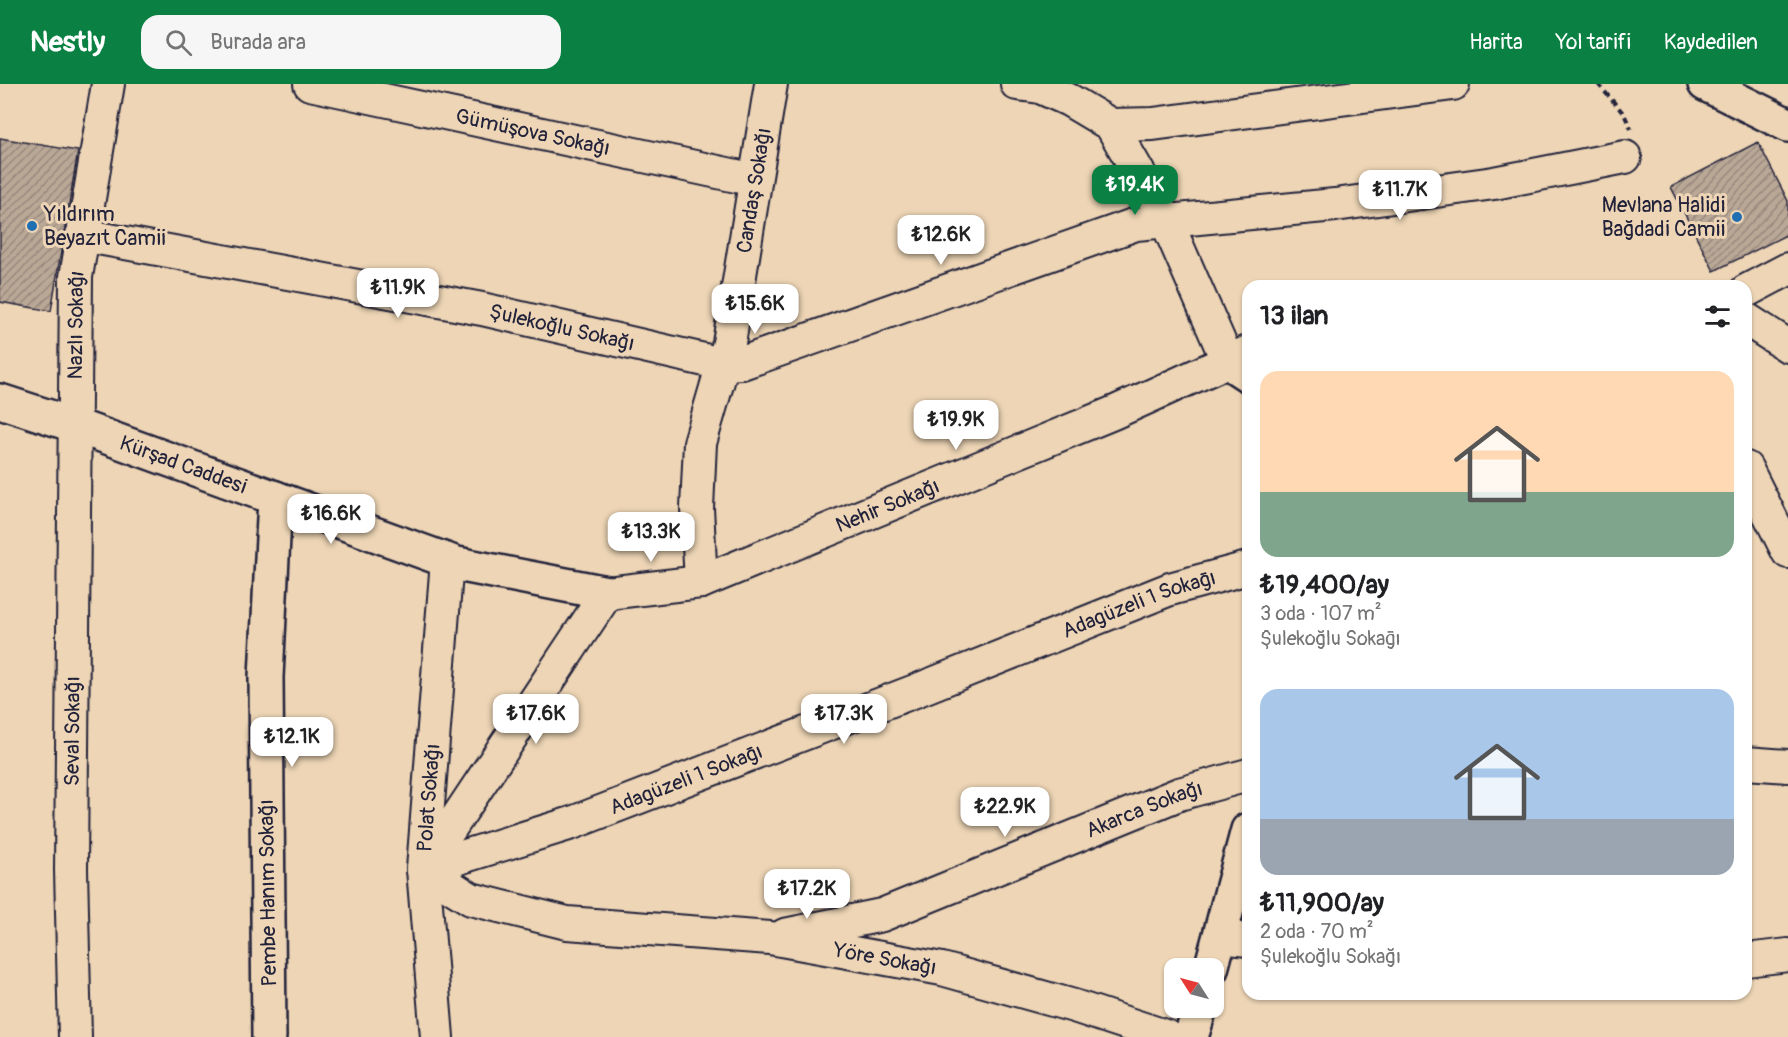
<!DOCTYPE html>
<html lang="tr">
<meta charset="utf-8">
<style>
:root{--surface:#fff;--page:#f6f6f6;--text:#202124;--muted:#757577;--accent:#0b8043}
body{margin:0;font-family:Pangolin,sans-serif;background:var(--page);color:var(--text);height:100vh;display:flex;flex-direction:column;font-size:22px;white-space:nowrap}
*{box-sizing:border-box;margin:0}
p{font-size:20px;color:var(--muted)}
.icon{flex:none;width:33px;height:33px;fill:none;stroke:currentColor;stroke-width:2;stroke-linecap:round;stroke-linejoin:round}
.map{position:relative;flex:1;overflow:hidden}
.side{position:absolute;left:1242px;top:196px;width:510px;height:720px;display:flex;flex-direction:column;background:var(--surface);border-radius:18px;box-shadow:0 2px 4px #0004}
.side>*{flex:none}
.needle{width:39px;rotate:306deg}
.fabs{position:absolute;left:1164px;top:874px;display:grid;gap:12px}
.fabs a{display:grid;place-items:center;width:60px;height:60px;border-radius:12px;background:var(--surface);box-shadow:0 2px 4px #0004;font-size:30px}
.price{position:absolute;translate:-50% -51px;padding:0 14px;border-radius:12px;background:#fff;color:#222;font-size:20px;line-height:39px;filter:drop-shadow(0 2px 3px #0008)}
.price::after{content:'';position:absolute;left:50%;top:36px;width:18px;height:14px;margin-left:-9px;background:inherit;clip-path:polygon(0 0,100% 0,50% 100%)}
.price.on{background:var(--accent);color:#fff}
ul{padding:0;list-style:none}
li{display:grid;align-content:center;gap:12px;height:318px;padding:0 18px}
li span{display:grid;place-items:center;height:186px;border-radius:18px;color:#555}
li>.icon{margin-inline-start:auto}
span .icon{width:108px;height:108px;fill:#fffc;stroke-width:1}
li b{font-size:26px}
h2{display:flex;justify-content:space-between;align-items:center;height:72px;padding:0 18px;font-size:26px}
header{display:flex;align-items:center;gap:36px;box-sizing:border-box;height:84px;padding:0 30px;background:var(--accent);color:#fff}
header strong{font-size:28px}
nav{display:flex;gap:33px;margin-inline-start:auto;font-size:21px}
.search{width:420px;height:54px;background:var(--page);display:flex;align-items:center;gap:15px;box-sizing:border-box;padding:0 21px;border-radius:18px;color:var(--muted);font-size:22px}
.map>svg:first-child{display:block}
.building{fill:url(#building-hatch);stroke:#22223b;stroke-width:1.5}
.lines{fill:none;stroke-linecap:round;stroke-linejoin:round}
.minor-casing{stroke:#22223b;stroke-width:36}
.tertiary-casing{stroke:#22223b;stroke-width:38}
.primary-casing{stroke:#22223b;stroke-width:38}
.path{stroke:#22223b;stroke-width:4;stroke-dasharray:6 4.5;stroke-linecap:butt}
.minor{stroke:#edd5b5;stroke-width:32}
.tertiary{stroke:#edd5b5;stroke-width:33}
.primary{stroke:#edd5b5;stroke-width:33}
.poi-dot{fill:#1f6fb2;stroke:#edd5b5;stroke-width:2}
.labels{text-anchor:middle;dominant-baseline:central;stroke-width:6;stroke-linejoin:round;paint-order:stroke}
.street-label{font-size:21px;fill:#22223b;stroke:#edd5b5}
.poi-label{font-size:21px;fill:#22223b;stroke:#edd5b5;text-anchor:end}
</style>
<header>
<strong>Nestly</strong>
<div class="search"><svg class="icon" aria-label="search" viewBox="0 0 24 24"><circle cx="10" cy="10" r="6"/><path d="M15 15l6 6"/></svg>Burada ara</div>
<nav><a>Harita</a><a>Yol tarifi</a><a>Kaydedilen</a></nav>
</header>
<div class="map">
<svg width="1788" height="953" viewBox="0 0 1788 953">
<defs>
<pattern id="building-hatch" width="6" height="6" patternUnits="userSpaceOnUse" patternTransform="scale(1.5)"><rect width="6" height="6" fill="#baa897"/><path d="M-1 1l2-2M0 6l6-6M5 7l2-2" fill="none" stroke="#97887c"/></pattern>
</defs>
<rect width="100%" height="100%" fill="#edd5b5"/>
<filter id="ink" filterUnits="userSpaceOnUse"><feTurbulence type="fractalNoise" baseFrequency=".0167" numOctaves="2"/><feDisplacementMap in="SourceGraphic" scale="12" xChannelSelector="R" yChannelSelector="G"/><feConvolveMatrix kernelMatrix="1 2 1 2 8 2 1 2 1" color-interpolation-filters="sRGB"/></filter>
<g filter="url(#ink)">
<g class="building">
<polygon points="0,54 78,67 51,227 0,218"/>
<polygon points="1758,58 1788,117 1788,150 1714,187 1671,103"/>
</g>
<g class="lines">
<g class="minor-casing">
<g id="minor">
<path id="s1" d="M 310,0 L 755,96"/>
<polyline points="1017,0 1040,3 1069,16 1111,41 1166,136 1228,278"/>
<polyline points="1111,41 1153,40 1453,0"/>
<path id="s2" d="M 82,151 L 482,225 L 722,280 L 742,279 L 1136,140 L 1335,121 L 1494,99 L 1625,73"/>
<polyline points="1746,207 1788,185"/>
<polyline points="1746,235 1788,262"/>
<polyline points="1746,384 1788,468"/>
<path id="s3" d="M 701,498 L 697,424 L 700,359 L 729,259 L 771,0"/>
<polyline points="1746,679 1788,682"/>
<path id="s4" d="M 423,785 L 607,509 L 701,498 L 1113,329 L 1248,268"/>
<path id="s5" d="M 423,785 L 572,739 L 915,607 L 1170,505 L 1248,484"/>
<path id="s6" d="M 423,785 L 471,815 L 567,839 L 770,854 L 942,885 L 1074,922 L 1168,953"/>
<path id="s7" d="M 785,851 L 882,831 L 1179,710 L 1248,691"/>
<polyline points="1221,853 1248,856"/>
<polyline points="1746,876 1788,871"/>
<path id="s8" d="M 75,953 L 71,786 L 76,193 L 108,0"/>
<path id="s9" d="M 437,953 L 423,785 L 447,476"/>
</g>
</g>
<g class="tertiary-casing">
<g id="tertiary">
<polyline points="1228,278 1248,291"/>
<path id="s10" d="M 0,317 L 74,341 L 457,480 L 607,509"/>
<polyline points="1211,885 1248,746"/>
<polyline points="269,953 266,593 275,414"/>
<polyline points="1191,953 1200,924"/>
</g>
</g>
<g class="primary-casing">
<polyline id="primary" points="1705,0 1788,41"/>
</g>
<polyline class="path" points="1598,0 1624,30 1631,45"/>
<use href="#minor" class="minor"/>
<use href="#tertiary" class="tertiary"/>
<use href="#primary" class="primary"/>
</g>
</g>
<g class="poi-dot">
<circle cx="1737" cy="133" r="6"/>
<circle cx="32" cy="142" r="6"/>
</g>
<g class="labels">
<g class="street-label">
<text stroke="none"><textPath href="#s1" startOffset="228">Gümüşova Sokağı</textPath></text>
<text stroke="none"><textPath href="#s3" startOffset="398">Candaş Sokağı</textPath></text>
<text stroke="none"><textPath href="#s8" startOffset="712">Nazlı Sokağı</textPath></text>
<text stroke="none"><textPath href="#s2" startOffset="489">Şulekoğlu Sokağı</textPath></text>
<text stroke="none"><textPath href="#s10" startOffset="194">Kürşad Caddesi</textPath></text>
<text stroke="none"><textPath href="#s4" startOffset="628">Nehir Sokağı</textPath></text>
<text stroke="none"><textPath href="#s5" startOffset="764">Adagüzeli 1 Sokaḡı</textPath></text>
<text stroke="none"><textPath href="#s8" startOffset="306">Seval Sokağı</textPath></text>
<text stroke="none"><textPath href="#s5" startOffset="278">Adagüzeli 1 Sokaḡı</textPath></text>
<text stroke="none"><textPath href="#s9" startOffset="240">Polat Sokağı</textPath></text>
<text stroke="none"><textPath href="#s7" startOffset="382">Akarca Sokağı</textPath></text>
<text transform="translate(268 809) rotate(-91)">Pembe Hanım Sokağı</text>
<text stroke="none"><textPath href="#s6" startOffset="476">Yöre Sokağı</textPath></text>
</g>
<g class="poi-label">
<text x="1725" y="121">Mevlana Halidi<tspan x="1725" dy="24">Bağdadi Camii</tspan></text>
<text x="44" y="130" text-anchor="start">Yıldırım<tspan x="44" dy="24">Beyazıt Camii</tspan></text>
</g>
</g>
</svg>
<div class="fabs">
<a><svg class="needle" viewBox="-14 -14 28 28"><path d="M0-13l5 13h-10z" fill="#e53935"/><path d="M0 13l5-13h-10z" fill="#757577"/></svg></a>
</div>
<b class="price on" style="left:1135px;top:132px">₺19.4K</b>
<b class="price" style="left:1400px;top:137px">₺11.7K</b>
<b class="price" style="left:941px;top:182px">₺12.6K</b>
<b class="price" style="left:398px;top:235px">₺11.9K</b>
<b class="price" style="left:755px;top:251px">₺15.6K</b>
<b class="price" style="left:956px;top:367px">₺19.9K</b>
<b class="price" style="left:331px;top:461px">₺16.6K</b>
<b class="price" style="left:651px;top:479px">₺13.3K</b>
<b class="price" style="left:536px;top:661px">₺17.6K</b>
<b class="price" style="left:844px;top:661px">₺17.3K</b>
<b class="price" style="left:292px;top:684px">₺12.1K</b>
<b class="price" style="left:1005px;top:754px">₺22.9K</b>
<b class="price" style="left:807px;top:836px">₺17.2K</b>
<section class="side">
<h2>13 ilan<svg class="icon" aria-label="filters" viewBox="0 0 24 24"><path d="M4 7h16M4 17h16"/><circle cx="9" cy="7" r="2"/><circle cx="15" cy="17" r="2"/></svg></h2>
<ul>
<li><span style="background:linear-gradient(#ffd9b3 65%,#7fa58c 0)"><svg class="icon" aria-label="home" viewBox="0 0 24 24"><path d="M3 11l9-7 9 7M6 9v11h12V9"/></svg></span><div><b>₺19,400/ay</b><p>3 oda · 107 m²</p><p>Şulekoğlu Sokaḡı</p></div></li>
<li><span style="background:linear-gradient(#a9c7e8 70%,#9aa5b1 0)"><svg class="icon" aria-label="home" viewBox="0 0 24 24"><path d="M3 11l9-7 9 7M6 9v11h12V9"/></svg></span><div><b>₺11,900/ay</b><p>2 oda · 70 m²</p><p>Şulekoğlu Sokağı</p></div></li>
</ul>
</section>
</div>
